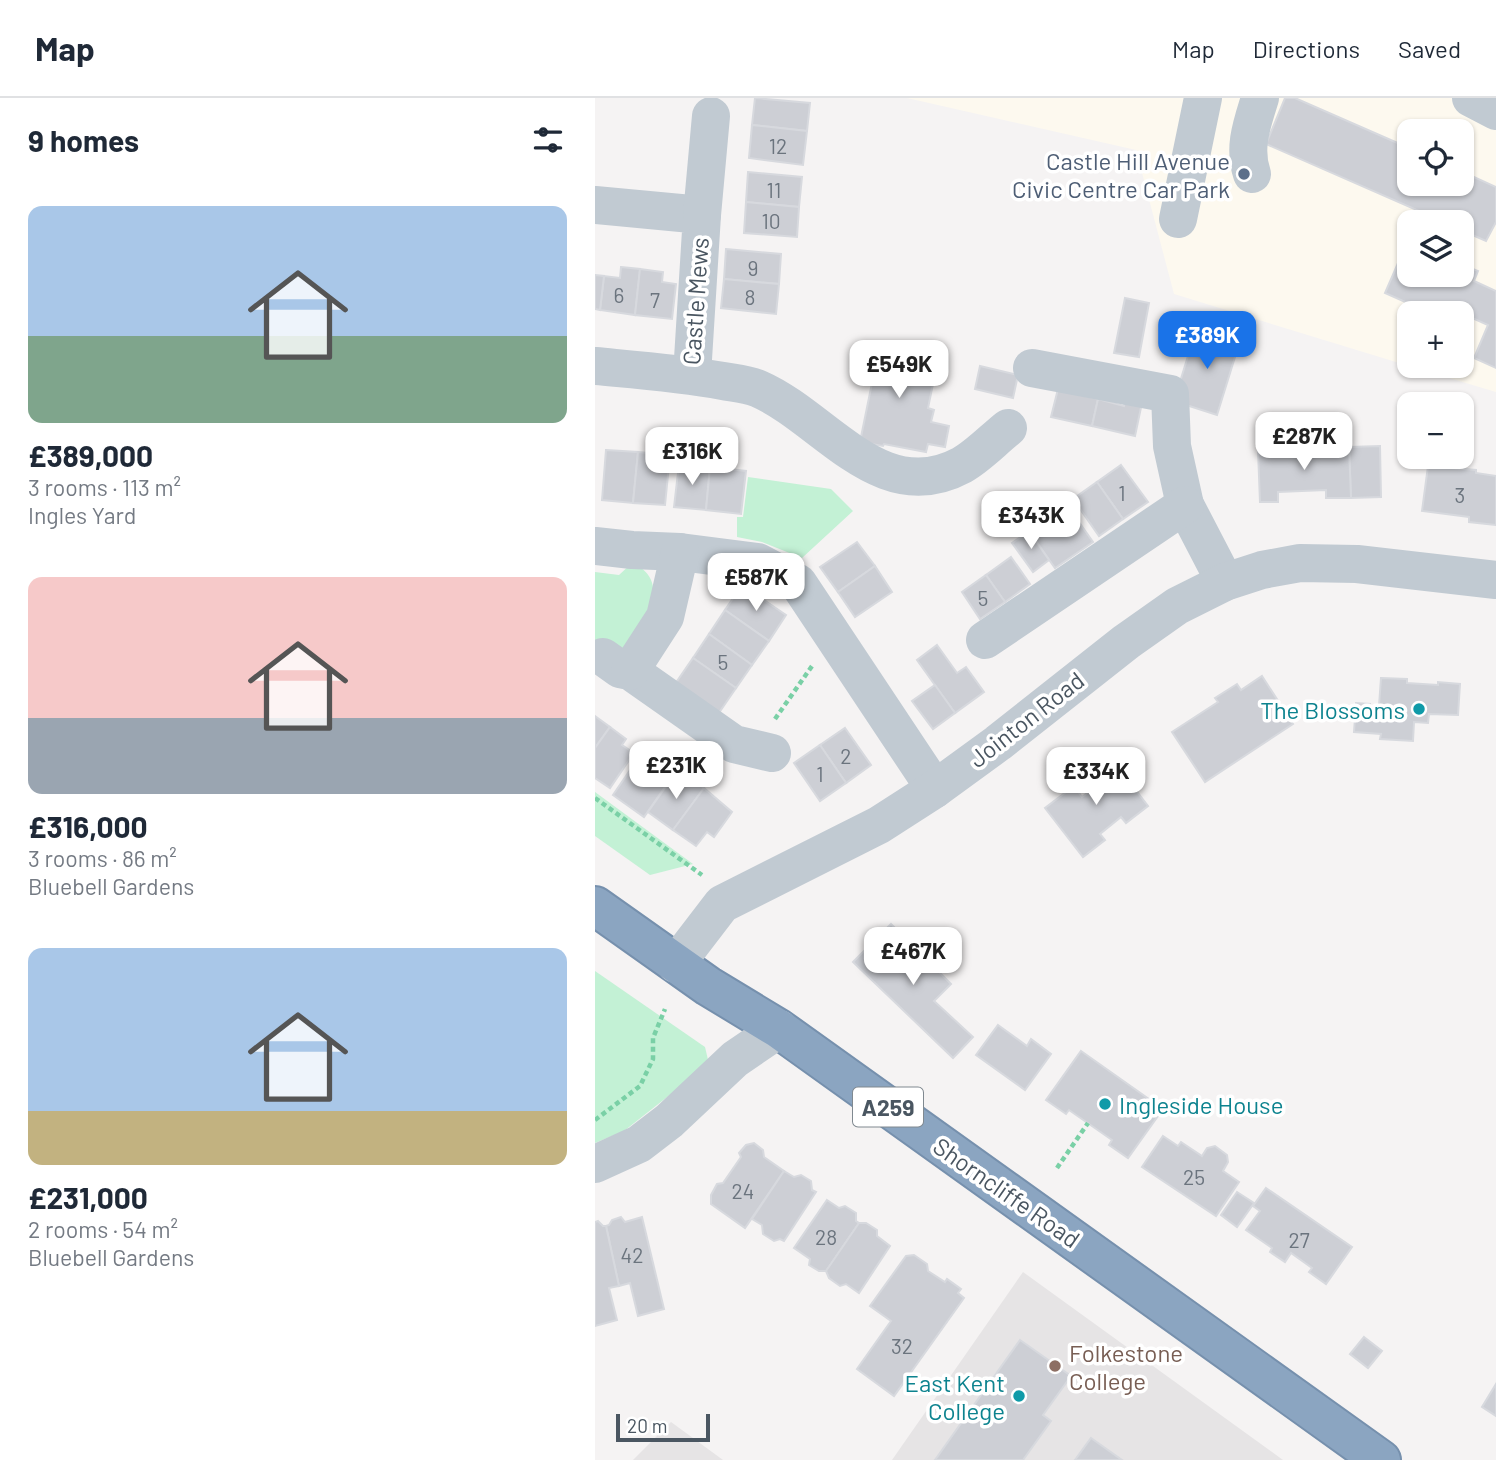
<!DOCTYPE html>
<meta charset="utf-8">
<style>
:root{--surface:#fff;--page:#f2f2f3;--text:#1f2937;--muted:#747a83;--line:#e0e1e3;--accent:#1a73e8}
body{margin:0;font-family:Barlow,sans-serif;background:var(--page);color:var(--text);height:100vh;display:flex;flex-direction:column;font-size:26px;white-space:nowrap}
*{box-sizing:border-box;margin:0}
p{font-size:23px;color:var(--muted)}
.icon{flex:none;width:38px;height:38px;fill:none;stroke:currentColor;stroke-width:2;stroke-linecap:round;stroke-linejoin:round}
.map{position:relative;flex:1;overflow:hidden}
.panel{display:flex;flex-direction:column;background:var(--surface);width:595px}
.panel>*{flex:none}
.fabs{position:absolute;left:802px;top:21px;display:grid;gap:14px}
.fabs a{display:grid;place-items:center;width:77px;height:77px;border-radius:14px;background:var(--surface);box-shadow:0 2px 5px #0004;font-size:35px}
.scale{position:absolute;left:21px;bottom:18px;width:94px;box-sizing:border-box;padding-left:7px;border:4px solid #4a5661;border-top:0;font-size:19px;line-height:24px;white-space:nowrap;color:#4a5661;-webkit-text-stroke:5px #fff;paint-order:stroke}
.price{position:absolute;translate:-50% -60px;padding:0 16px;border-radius:14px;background:#fff;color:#222;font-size:23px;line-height:46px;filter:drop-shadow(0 2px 4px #0008)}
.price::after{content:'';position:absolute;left:50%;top:42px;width:21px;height:16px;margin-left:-10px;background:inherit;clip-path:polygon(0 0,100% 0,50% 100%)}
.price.active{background:var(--accent);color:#fff}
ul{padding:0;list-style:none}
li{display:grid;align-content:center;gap:14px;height:371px;padding:0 28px}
li span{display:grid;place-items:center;height:217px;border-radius:14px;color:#555}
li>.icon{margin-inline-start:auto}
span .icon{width:126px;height:126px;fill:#fffc;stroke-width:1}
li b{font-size:30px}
h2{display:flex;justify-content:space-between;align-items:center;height:84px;padding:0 28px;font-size:30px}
header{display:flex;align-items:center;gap:42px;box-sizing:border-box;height:98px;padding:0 35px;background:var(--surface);border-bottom:2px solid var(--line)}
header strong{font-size:33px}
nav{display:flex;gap:38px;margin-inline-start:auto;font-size:24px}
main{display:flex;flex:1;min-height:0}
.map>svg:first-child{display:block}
.commercial{fill:#fdf9ef;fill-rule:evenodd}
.education{fill:#e6e4e5}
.green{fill:#c3f1d5}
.building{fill:#cdcfd5;stroke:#d7d9de;stroke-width:2}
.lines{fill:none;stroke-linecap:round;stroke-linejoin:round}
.highway-casing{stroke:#7690ad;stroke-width:42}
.path{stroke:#7ad0a6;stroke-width:4.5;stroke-dasharray:5 3.5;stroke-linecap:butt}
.minor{stroke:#c1cad2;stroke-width:38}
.highway{stroke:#8ba5c1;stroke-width:38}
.service-dot{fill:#5c6f8a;stroke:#fff;stroke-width:2.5}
.culture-dot{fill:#0f9aa8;stroke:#fff;stroke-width:2.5}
.education-dot{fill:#8d6e63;stroke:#fff;stroke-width:2.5}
.labels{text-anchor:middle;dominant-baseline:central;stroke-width:7;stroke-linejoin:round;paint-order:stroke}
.number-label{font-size:21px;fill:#6b747e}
.shield{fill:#fff;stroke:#808990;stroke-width:2}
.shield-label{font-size:23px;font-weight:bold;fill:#4a5661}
.service-label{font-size:24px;fill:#4e5e75;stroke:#fff;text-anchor:end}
.street-label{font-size:24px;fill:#4a5661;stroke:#fff}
.culture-label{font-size:24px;fill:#0d838f;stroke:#fff;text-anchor:end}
.education-label{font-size:24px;fill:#785e54;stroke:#fff;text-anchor:start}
</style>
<header>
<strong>Map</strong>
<nav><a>Map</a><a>Directions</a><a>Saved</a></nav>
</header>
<main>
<section class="panel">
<h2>9 homes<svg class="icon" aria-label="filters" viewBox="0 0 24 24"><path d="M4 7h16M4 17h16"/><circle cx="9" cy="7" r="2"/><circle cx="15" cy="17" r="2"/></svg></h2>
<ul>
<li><span style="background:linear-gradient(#a9c7e8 60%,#7fa58c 0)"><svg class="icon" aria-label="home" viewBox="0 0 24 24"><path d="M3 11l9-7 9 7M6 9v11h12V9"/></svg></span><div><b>£389,000</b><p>3 rooms · 113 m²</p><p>Ingles Yard</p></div></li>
<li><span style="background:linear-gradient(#f6c9c9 65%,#9aa5b1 0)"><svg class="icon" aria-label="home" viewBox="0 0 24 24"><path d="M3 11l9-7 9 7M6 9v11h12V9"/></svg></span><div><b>£316,000</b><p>3 rooms · 86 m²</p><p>Bluebell Gardens</p></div></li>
<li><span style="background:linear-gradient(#a9c7e8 75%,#c2b280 0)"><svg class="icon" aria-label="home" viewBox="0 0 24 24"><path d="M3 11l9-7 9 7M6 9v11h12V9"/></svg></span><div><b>£231,000</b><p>2 rooms · 54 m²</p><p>Bluebell Gardens</p></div></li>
</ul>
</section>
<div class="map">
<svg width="901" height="1362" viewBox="0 0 901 1362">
<rect width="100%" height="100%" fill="#f5f3f3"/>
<path class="commercial" d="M 312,0 L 901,0 L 901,294 L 814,268 L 866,268 L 866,215 L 814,215 L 814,268 L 579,196 L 541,52 ZM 814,33 L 866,33 L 866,86 L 814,86 ZM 814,124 L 866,124 L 866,177 L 814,177 Z"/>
<g class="education">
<polygon points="428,1174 688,1362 297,1362"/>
<polygon points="76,1324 128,1362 38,1362"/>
</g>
<g class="green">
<polygon points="153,379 236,391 258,413 207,460 167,444 142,439 142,419 148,419"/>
<path d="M 37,465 C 83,485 43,534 25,560 L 0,543 L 0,474 L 24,477 Z"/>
<polygon points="0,694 98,766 55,777 0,738"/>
<polygon points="0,873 110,949 114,966 29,1033 0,1045"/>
</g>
<g class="building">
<polygon points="160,0 215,5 212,33 157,27"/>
<polygon points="690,0 700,0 814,50 814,86 866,86 866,73 901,89 901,124 891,143 866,132 866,124 849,124 671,46"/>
<polygon points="157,27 212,33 208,67 154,60"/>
<polygon points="153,74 207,79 204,109 151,104"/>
<polygon points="151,104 204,109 202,139 149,135"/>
<polygon points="813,142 814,177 866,177 866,166 883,173 879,183 901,193 901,270 879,260 893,227 864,214 835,215 790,195"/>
<polygon points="131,151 186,156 184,186 129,181"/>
<polygon points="26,169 45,171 40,217 5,212 9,178 25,180"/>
<polygon points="45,171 68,174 67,184 81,186 77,221 40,217"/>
<polygon points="0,177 9,178 5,212 0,211"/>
<polygon points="129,181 184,186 181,216 126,210"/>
<polygon points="530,200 554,205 544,259 519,255"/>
<polygon points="602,229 645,243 622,317 579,303"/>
<polygon points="274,248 343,262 333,310 339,312 336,324 354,328 350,349 333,346 331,354 289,346 288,348 265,344 277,285 263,283 265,272 256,270 259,256 272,259"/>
<polygon points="385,268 423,277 418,300 380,291"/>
<polygon points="463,291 503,301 497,328 456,319"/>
<polygon points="532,296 548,300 540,338 497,328 503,301 529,308"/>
<polygon points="785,348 786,399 756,400 754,349"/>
<polygon points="754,349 756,400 731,400 731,392 683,394 683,404 665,404 663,352"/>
<polygon points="11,352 43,354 38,405 7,402"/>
<polygon points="43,354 75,357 70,407 38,405"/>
<polygon points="84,366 115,369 111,412 79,409"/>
<polygon points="526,367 553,404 528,421 502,384"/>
<polygon points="833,368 881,372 881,375 901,378 901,427 874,424 874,419 827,413"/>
<polygon points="115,369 151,373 146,416 111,412"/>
<polygon points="502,384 528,421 504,438 478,401"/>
<polygon points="472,407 498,444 460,470 434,433"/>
<polygon points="434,433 454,462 438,474 417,445"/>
<polygon points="262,444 280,468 243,494 225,469"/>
<polygon points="416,459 435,486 410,504 391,477"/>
<polygon points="280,468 297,494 260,519 243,494"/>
<polygon points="391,477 410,504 385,521 367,494"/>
<polygon points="147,487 191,517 174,543 130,512"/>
<polygon points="130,512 174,543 157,567 114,536"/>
<polygon points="114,536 157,567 141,590 98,560"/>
<polygon points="342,547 362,575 371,569 389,594 360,615 322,562"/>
<polygon points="98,560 141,590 121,619 78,589"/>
<polygon points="667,578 698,626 610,684 577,634 623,604 620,600 642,586 646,592"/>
<polygon points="786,580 812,581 812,585 843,587 843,584 865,586 863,617 834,616 833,625 819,624 818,643 785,641 786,636 759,634 761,605 775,606 774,622 783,622"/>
<polygon points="340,587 360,615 338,631 317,603"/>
<polygon points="0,618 15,629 0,650"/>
<polygon points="15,629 31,641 27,647 39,655 15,690 0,680 0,650"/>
<polygon points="250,630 276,667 251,685 225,647"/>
<polygon points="225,647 251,685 225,703 199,665"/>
<polygon points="46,656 67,670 62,678 72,686 49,719 18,697"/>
<polygon points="517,661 553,708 531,725 526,719 505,736 510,742 488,759 450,710 479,688 487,699 496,692 488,682"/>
<polygon points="79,677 89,685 94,679 109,690 78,732 53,714"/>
<polygon points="109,690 137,714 119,739 112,734 101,748 78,732"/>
<polygon points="296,826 356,886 339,903 378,939 358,960 258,864"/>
<polygon points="403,927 432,948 436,941 456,956 430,992 381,957"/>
<polygon points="486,953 568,1011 533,1060 514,1047 517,1042 474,1012 471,1016 451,1002"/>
<polygon points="568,1038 583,1048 586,1044 607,1058 612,1050 620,1048 632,1057 633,1064 628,1073 644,1084 621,1118 547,1069"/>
<polygon points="159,1045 168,1052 169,1059 189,1073 150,1130 116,1106 116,1097 122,1086 128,1085 146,1059 144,1055 151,1047"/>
<polygon points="189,1073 199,1079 206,1077 216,1083 217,1092 221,1094 189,1143 185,1141 179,1143 168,1136 167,1127 157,1121"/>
<polygon points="671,1090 757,1149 731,1186 714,1174 717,1170 696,1155 690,1164 675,1154 677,1150 651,1132 665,1113 658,1108"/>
<polygon points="642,1094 659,1105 642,1129 626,1117"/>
<polygon points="232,1102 244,1110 250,1108 261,1115 261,1123 264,1125 231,1173 224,1173 214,1167 215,1161 199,1150"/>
<polygon points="26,1119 30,1124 47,1119 69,1211 43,1218 35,1185 24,1188 11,1128 14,1127 17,1122"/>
<polygon points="3,1123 8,1128 11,1128 24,1188 14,1190 22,1222 0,1228 0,1124"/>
<polygon points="264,1125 271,1125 282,1132 282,1138 295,1148 264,1195 251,1186 245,1188 234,1180 231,1173"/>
<polygon points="319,1157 332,1166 333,1173 350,1184 352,1181 366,1191 363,1195 369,1200 299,1298 262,1271 296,1223 275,1208 311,1158"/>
<polygon points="769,1239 787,1253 773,1270 755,1256"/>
<polygon points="425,1242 476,1278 448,1317 456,1323 428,1362 340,1362"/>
<polygon points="901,1286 901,1318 887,1309"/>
<polygon points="496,1340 527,1362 480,1362"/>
</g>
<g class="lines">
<g class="highway-casing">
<polyline id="highway" points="0,808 113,888 184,931 786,1362"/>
</g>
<g class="path">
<polyline points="180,621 217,568"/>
<polyline points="0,700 107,777"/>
<polyline points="0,1022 45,988 58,961 58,940 70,911"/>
<polyline points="462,1070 493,1025"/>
</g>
<g class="minor">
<polyline points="876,0 901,13"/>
<path d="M 657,76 C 648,49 657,26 665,0"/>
<polyline points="0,107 107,117 97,277"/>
<polyline points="107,117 116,18"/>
<polyline points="583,121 608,0"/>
<path d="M 0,268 C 43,272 85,275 128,283 C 139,285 153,286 164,291 C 230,320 286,411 367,367 C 383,358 398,342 413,330"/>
<polyline points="437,270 575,296 577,348 590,407 630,484"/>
<polyline points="0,448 37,452 85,454 163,464 203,485 340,691"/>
<polyline points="390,542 590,407"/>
<polyline points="8,559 25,571 35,573 139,646 177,655"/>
<polyline points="35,573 70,519 85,454"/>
<polyline points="81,866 127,806 284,727 340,691 403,645 531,544 582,508 630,484 667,472 705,465 762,466 901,482"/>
<polyline points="0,1066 44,1046 74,1023 140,961 184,931"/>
</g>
<use href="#highway" class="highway"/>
</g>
<circle class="service-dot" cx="649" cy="76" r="7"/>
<g class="culture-dot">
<circle cx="824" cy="611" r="7"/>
<circle cx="510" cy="1006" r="7"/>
<circle cx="424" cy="1298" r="7"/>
</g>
<circle class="education-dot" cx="460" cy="1268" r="7"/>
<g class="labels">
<g class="number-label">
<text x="183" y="47">12</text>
<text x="179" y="91">11</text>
<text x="176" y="122">10</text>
<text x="158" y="169">9</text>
<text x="24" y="196">6</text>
<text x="155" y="198">8</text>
<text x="60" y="201">7</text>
<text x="527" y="394">1</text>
<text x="865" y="396">3</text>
<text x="388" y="499">5</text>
<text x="128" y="563">5</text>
<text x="251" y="657">2</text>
<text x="225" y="675">1</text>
<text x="599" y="1078">25</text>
<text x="148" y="1092">24</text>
<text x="231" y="1138">28</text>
<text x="704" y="1141">27</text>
<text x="37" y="1156">42</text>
<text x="307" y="1247">32</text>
</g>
<rect class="shield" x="258" y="989.5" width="70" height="39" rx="5"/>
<g class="shield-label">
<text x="293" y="1009">A259</text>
</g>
<g class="service-label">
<text x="635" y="62">Castle Hill Avenue<tspan x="635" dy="28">Civic Centre Car Park</tspan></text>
</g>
<g class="street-label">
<text transform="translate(100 203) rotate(-86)">Castle Mews</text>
<text transform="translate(431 621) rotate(-38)">Jointon Road</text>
<text transform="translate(412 1094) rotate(35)">Shorncliffe Road</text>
</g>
<g class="culture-label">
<text x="810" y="611">The Blossoms</text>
<text x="524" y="1006" text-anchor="start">Ingleside House</text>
<text x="410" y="1284">East Kent<tspan x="410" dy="28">College</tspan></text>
</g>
<g class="education-label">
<text x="474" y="1254">Folkestone<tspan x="474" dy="28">College</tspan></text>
</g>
</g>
</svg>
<div class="fabs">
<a><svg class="icon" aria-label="locate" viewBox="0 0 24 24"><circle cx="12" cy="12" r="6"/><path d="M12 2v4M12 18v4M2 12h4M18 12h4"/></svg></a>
<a><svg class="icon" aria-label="layers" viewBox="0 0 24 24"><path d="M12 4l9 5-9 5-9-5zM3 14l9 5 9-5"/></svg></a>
<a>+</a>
<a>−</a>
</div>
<div class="scale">20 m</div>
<b class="price active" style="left:612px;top:273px">£389K</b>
<b class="price" style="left:304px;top:302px">£549K</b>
<b class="price" style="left:709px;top:374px">£287K</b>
<b class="price" style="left:97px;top:389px">£316K</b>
<b class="price" style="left:436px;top:453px">£343K</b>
<b class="price" style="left:161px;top:515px">£587K</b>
<b class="price" style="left:81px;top:703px">£231K</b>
<b class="price" style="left:501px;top:709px">£334K</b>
<b class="price" style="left:318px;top:889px">£467K</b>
</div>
</main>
